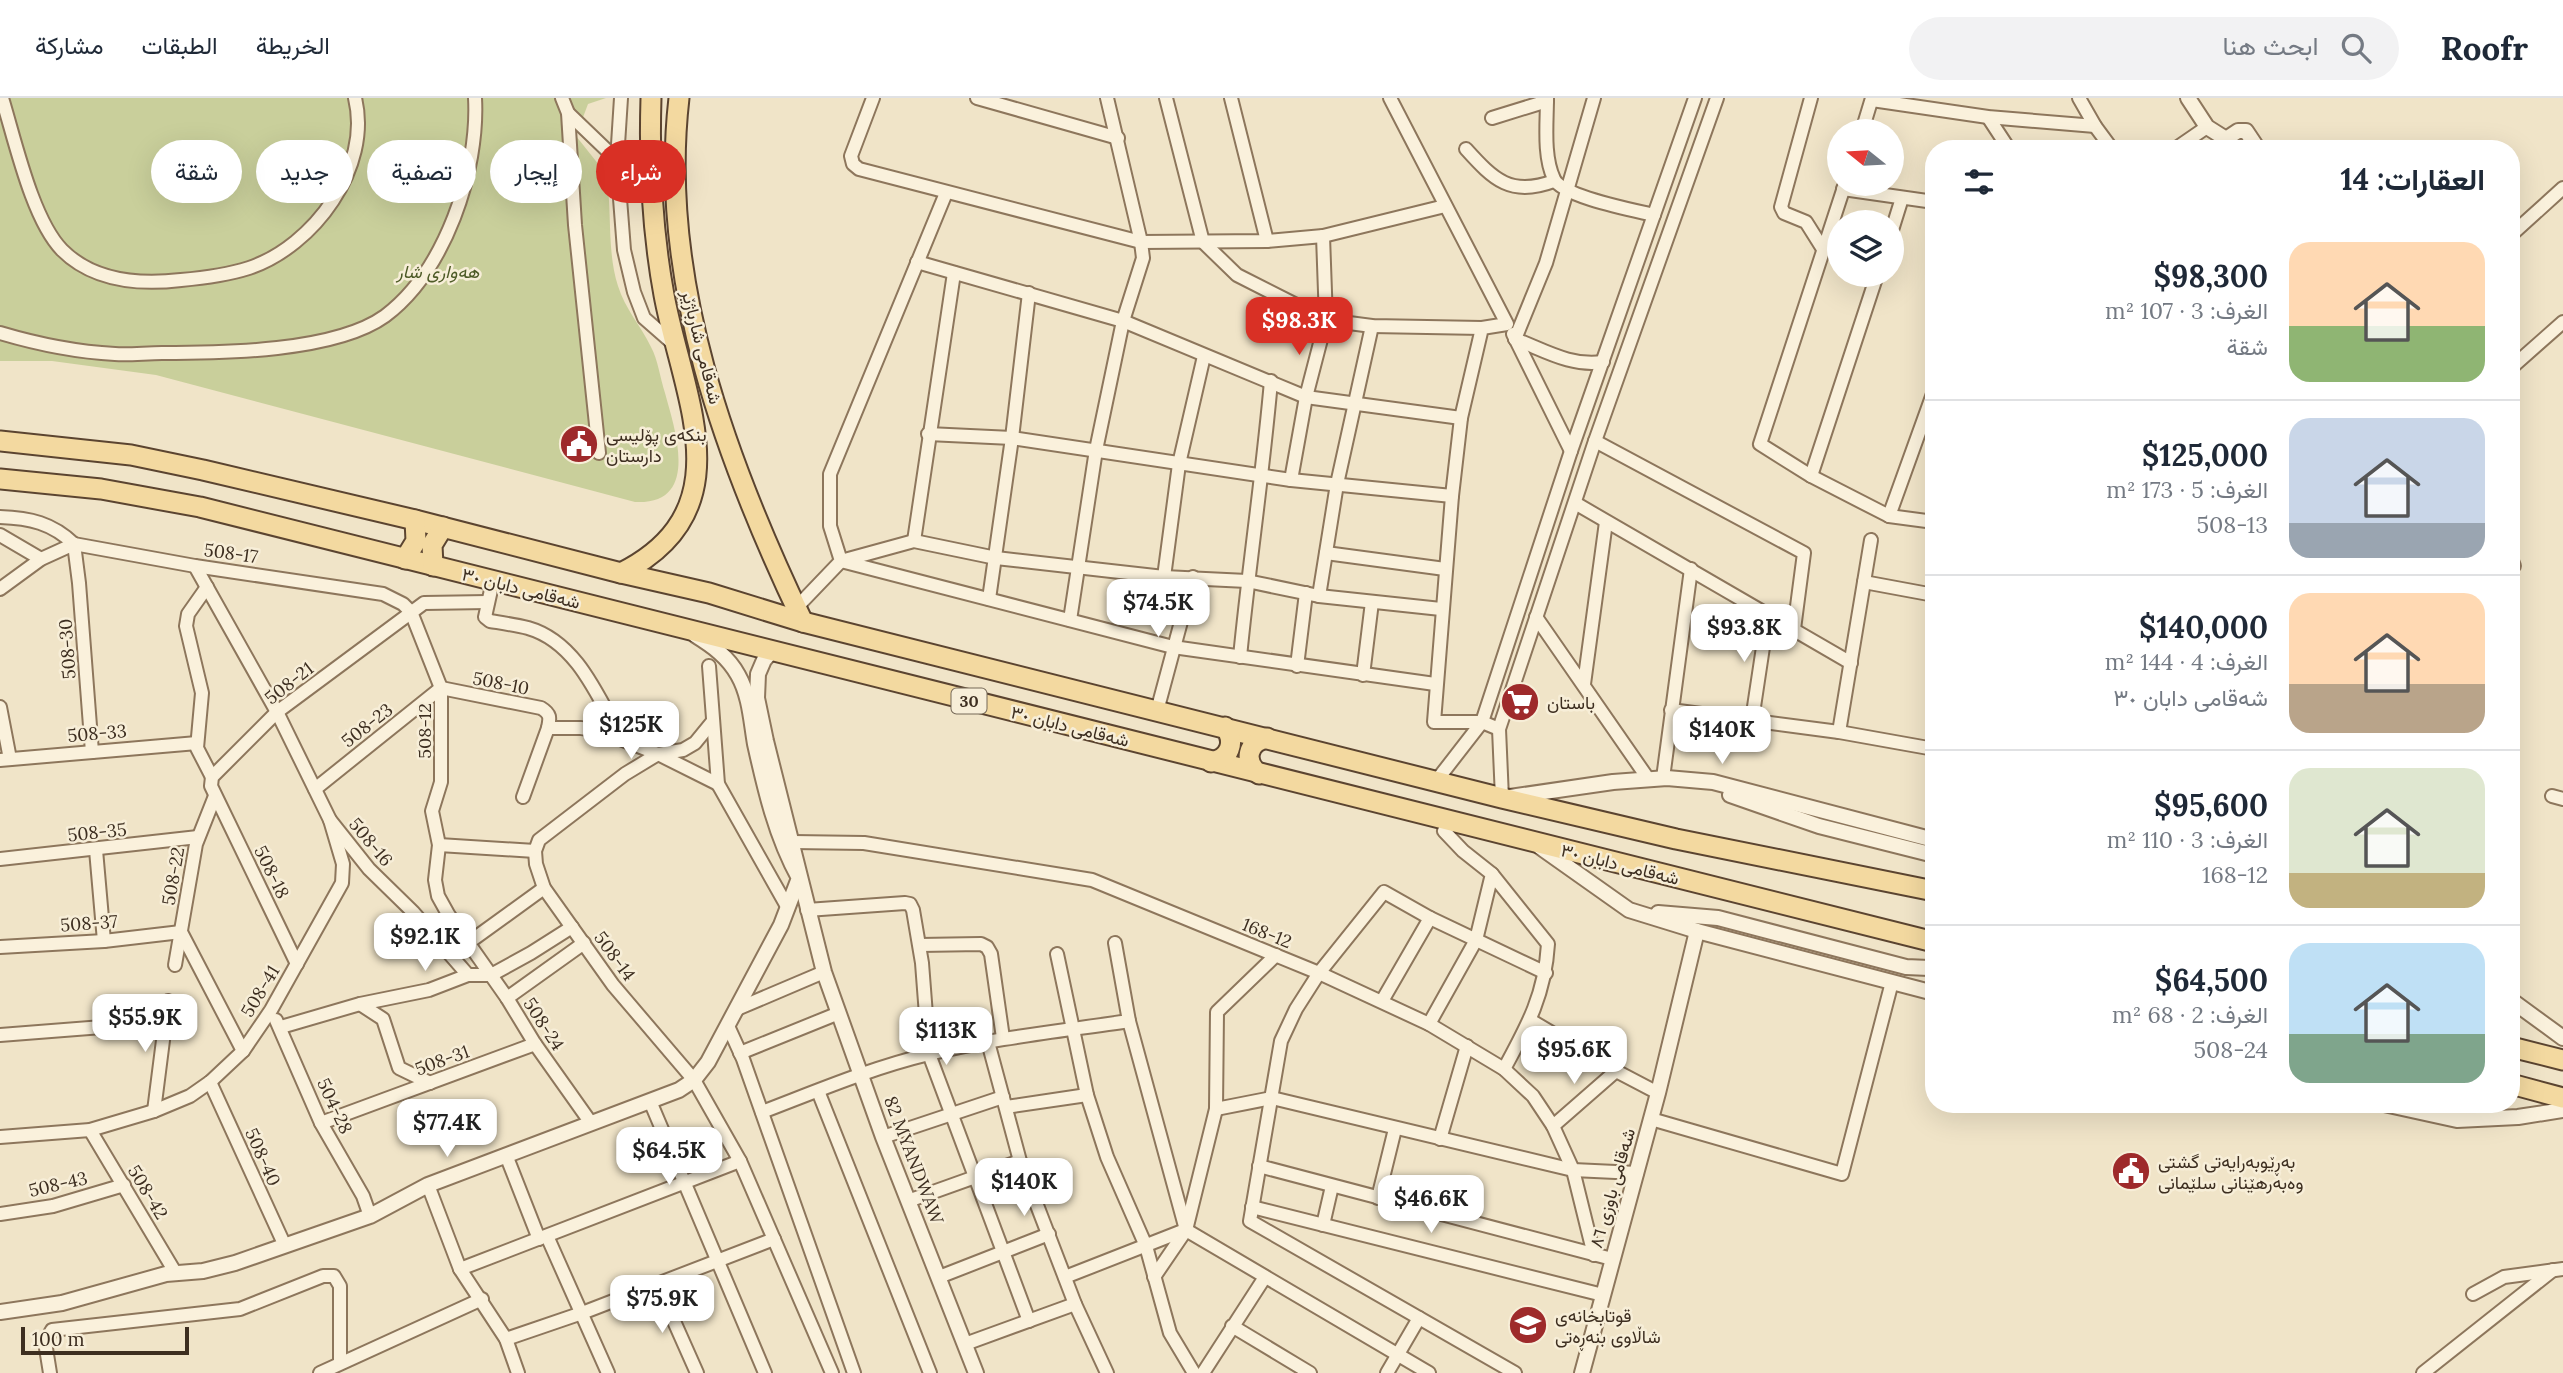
<!DOCTYPE html>
<html lang="ar">
<meta charset="utf-8">
<style>
:root{--surface:#fff;--page:#f2f2f3;--text:#1f2937;--muted:#747a83;--line:#e0e1e3;--accent:#d93025}
body{margin:0;font-family:Lora,Vazirmatn,serif;background:var(--page);color:var(--text);direction:rtl;height:100vh;display:flex;flex-direction:column;font-size:26px;white-space:nowrap}
*{box-sizing:border-box;margin:0}
p{font-size:23px;color:var(--muted)}
.icon{flex:none;width:38px;height:38px;fill:none;stroke:currentColor;stroke-width:2;stroke-linecap:round;stroke-linejoin:round}
.map{position:relative;flex:1;overflow:hidden;direction:ltr}
.side{position:absolute;left:1925px;top:42px;width:595px;height:973px;display:flex;flex-direction:column;background:var(--surface);border-radius:28px;box-shadow:0 7px 28px #0002;direction:rtl}
.side>*{flex:none}
.top-card{position:absolute;left:21px;top:42px;width:665px;height:63px;direction:rtl;display:flex;gap:14px}
.needle{width:46px;rotate:288deg}
.controls{position:absolute;left:1827px;top:21px;display:grid;gap:14px}
.controls a{display:grid;place-items:center;width:77px;height:77px;border-radius:50%;background:var(--surface);box-shadow:0 7px 28px #0002;font-size:35px}
.scale{position:absolute;left:21px;bottom:18px;width:168px;box-sizing:border-box;padding-left:7px;border:4px solid #3d2e20;border-top:0;font-size:19px;line-height:24px;white-space:nowrap;color:#3d2e20;-webkit-text-stroke:5px #f7eed8;paint-order:stroke}
.price{position:absolute;translate:-50% -60px;padding:0 16px;border-radius:14px;background:#fff;color:#222;font-size:23px;line-height:46px;filter:drop-shadow(0 2px 4px #0008)}
.price::after{content:'';position:absolute;left:50%;top:42px;width:21px;height:16px;margin-left:-10px;background:inherit;clip-path:polygon(0 0,100% 0,50% 100%)}
.price.active{background:var(--accent);color:#fff}
ul{padding:0;list-style:none}
li{display:flex;align-items:center;gap:21px;height:175px;padding:0 35px}
li+li{border-top:2px solid var(--line)}
li span{display:grid;place-items:center;flex:none;width:196px;height:140px;border-radius:21px;color:#555}
li>.icon{margin-inline-start:auto}
span .icon{width:84px;height:84px;fill:#fffc;stroke-width:1}
li b{font-size:30px}
h2{display:flex;justify-content:space-between;align-items:center;height:84px;padding:0 35px;font-size:30px}
.pill{padding:0 24px;border-radius:32px;background:var(--surface);box-shadow:0 7px 28px #0002;font-size:24px;line-height:63px}
.pill.active{background:var(--accent);color:#fff}
header{display:flex;align-items:center;gap:42px;box-sizing:border-box;height:98px;padding:0 35px;background:var(--surface);border-bottom:2px solid var(--line)}
header strong{font-size:33px}
nav{display:flex;gap:38px;margin-inline-start:auto;font-size:24px}
.search{width:490px;height:63px;background:var(--page);display:flex;align-items:center;gap:18px;box-sizing:border-box;padding:0 24px;border-radius:38px;color:var(--muted);font-size:26px}
.map>svg:first-child{display:block}
.green{fill:#c9cf9b}
.lines{fill:none;stroke-linecap:round;stroke-linejoin:round}
.minor-casing{stroke:#8d765c;stroke-width:16}
.tertiary-casing{stroke:#8d765c;stroke-width:18}
.primary-casing{stroke:#5b4430;stroke-width:23}
.minor{stroke:#faf1dc;stroke-width:12}
.tertiary{stroke:#faf1dc;stroke-width:14}
.primary{stroke:#f3d9a0;stroke-width:19}
.labels{text-anchor:middle;dominant-baseline:central;stroke-width:5;stroke-linejoin:round;paint-order:stroke}
.shield{fill:#f7eed8;stroke:#756857;stroke-width:2}
.shield-label{font-size:16px;font-weight:bold;fill:#3d2e20}
.park-label{font-size:18px;font-style:italic;fill:#4d5a26;stroke:#f7eed8}
.street-label{font-size:18px;fill:#3d2e20;stroke:#f7eed8}
.poi-label{font-size:18px;fill:#3d2e20;stroke:#f7eed8;text-anchor:start}
</style>
<header>
<strong>Roofr</strong>
<div class="search"><svg class="icon" aria-label="search" viewBox="0 0 24 24"><circle cx="10" cy="10" r="6"/><path d="M15 15l6 6"/></svg>ابحث هنا</div>
<nav><a>الخريطة</a><a>الطبقات</a><a>مشاركة</a></nav>
</header>
<div class="map">
<svg width="2563" height="1275" viewBox="0 0 2563 1275">
<rect width="100%" height="100%" fill="#f0e4c8"/>
<path class="green" d="M 0,0 L 606,0 L 588,6 L 576,38 L 603,72 L 607,82 C 612,116 607,154 618,188 C 625,211 641,228 651,249 C 658,262 660,280 665,295 C 675,332 701,407 635,404 L 156,277 L 52,263 L 0,263 Z"/>
<g class="lines">
<g class="minor-casing">
<g id="minor">
<path d="M 2,0 C 15,42 32,121 62,152 C 93,183 139,187 181,182 C 204,180 227,177 249,170 C 314,148 372,69 355,0"/>
<polyline points="562,0 568,15 575,127 599,355"/>
<polyline points="621,0 617,62 624,152 634,194 644,220 676,248"/>
<polyline points="873,0 851,58 853,66 859,71 1141,144 1267,143 1323,138 1445,108"/>
<polyline points="977,0 1118,40"/>
<polyline points="1166,0 1203,144 1237,177 1326,222 1372,228 1482,230"/>
<polyline points="1231,0 1267,143"/>
<polyline points="1390,0 1507,226 1482,230 1461,320 1452,398 1434,624 1482,624 1499,631"/>
<path d="M 1547,0 C 1547,25 1543,58 1554,81 C 1563,99 1633,112 1654,117"/>
<polyline points="1811,0 1781,109 1784,115 1806,124 1823,151"/>
<polyline points="2079,0 2095,28 2112,51"/>
<polyline points="1872,2 1988,19 2095,28"/>
<polyline points="568,15 617,62"/>
<polyline points="1988,19 2009,51"/>
<polyline points="1492,20 1547,3"/>
<polyline points="1862,33 1872,0"/>
<path d="M 1466,51 C 1494,82 1511,99 1554,83"/>
<polyline points="2175,51 2207,29"/>
<polyline points="1845,86 1760,346 1811,378 1889,418 1934,424"/>
<polyline points="1843,91 1934,104"/>
<polyline points="1892,132 1902,100"/>
<polyline points="2511,137 2563,90"/>
<polyline points="917,164 1123,223 1306,299 1461,320"/>
<path d="M 0,235 C 37,246 76,254 115,256 C 130,257 146,255 162,255 C 222,255 335,254 385,218 C 445,173 479,73 475,0"/>
<polyline points="1513,236 1571,353"/>
<polyline points="1515,241 1546,165 1594,0"/>
<path d="M 1515,241 C 1544,252 1571,269 1603,264"/>
<polyline points="2511,270 2563,224"/>
<polyline points="928,336 1012,340 1291,382 1452,398"/>
<polyline points="1595,343 1804,455 1794,531"/>
<polyline points="1811,378 1877,177"/>
<polyline points="1291,382 1306,299 1326,222 1323,138"/>
<polyline points="1575,405 1851,565"/>
<polyline points="1889,418 1934,293"/>
<path d="M 0,419 C 30,420 52,425 74,446"/>
<polyline points="0,437 41,461"/>
<polyline points="914,443 954,175"/>
<polyline points="74,446 195,468 383,496 403,506 411,514 441,590 441,684 432,713 439,747 435,782 438,798 448,816 507,900 535,946 591,1025"/>
<polyline points="74,446 79,485 92,654"/>
<polyline points="1326,455 1445,471"/>
<polyline points="2511,460 2514,468 2511,469"/>
<polyline points="841,463 914,443 996,460 1164,479 1247,483 1319,498 1441,511"/>
<polyline points="841,463 1173,549 1435,586"/>
<polyline points="195,468 277,614 330,722 369,771 413,814 468,877"/>
<polyline points="1164,479 1179,366 1204,258"/>
<path d="M 493,483 L 485,519 L 490,523 C 502,525 516,527 528,530 C 577,544 598,599 621,640"/>
<polyline points="1864,484 1934,497"/>
<polyline points="207,489 188,516 186,528 202,595 197,650 212,679"/>
<polyline points="0,491 41,461 74,446"/>
<polyline points="1319,498 1337,386 1372,228"/>
<polyline points="989,501 1012,340 1029,195"/>
<polyline points="796,510 841,463 830,428 830,376 946,95"/>
<polyline points="1536,519 1649,682"/>
<polyline points="1070,522 1096,352 1123,223 1143,160 1141,144 1107,0"/>
<path d="M 1240,559 C 1249,467 1263,375 1271,283"/>
<polyline points="709,568 718,686 788,810"/>
<polyline points="1297,568 1306,495"/>
<polyline points="1363,577 1372,504"/>
<polyline points="1584,586 1606,424"/>
<polyline points="0,609 10,661"/>
<polyline points="1671,612 1839,634 1934,651"/>
<polyline points="1157,613 1193,479"/>
<polyline points="1752,622 1768,516"/>
<polyline points="713,623 695,645 683,652 658,656 625,676 539,742 535,753 536,766 544,790 613,887 694,982 740,1063 832,1275"/>
<polyline points="548,630 581,630 603,634 658,656 718,686"/>
<polyline points="1839,634 1871,442"/>
<polyline points="0,662 197,645"/>
<polyline points="1663,680 1691,471"/>
<polyline points="1437,682 1482,624 1571,353 1695,0"/>
<path d="M 315,691 L 441,590 L 541,610 C 551,616 550,620 548,630 L 523,699"/>
<polyline points="2552,698 2563,701"/>
<polyline points="1502,700 1499,631 1595,343 1717,0"/>
<polyline points="793,744 864,745 1092,782 1319,875 1429,926 1504,971 1533,998 1553,1028 1573,1072 1594,1157"/>
<polyline points="439,747 535,753"/>
<polyline points="96,752 104,843"/>
<polyline points="0,761 198,739"/>
<path d="M 1492,776 L 1548,846 C 1545,896 1528,927 1504,971"/>
<polyline points="807,812 905,805 910,806 913,812 922,865 929,956 1029,1223"/>
<polyline points="468,845 544,790"/>
<polyline points="1115,845 1129,923 1186,1132 1429,1275"/>
<polyline points="920,847 981,846 987,849 991,856 1003,940"/>
<polyline points="0,849 104,843 181,834 243,953"/>
<polyline points="1057,856 1087,997 1107,1059 1146,1148 1170,1235 1194,1275"/>
<polyline points="297,866 211,688 212,679 277,614 424,505 488,504"/>
<polyline points="175,867 196,746 215,698"/>
<polyline points="507,900 584,845"/>
<polyline points="1382,903 1430,820"/>
<polyline points="360,906 383,921 399,970 430,985"/>
<polyline points="737,911 824,874"/>
<polyline points="276,922 321,1025 363,1098 370,1118"/>
<polyline points="1530,922 1616,973 1658,995"/>
<polyline points="1429,926 1476,842 1492,776 1463,753 1444,733 1448,724"/>
<polyline points="728,928 743,961 854,1275"/>
<polyline points="281,929 360,906 429,892 468,877 491,877 531,855 572,829"/>
<polyline points="0,937 166,924"/>
<polyline points="988,944 1020,1063 1075,1206 1107,1275"/>
<polyline points="740,955 839,915"/>
<polyline points="210,984 285,1148"/>
<polyline points="818,993 930,1275"/>
<polyline points="650,1003 765,1275"/>
<polyline points="1006,1009 1087,997"/>
<polyline points="1216,1011 1272,1000 1573,1072 1637,1075"/>
<polyline points="154,1013 168,903"/>
<path d="M 762,1014 C 817,993 871,970 929,956 C 994,940 1062,933 1129,923"/>
<polyline points="1651,1021 1842,1076 1892,884"/>
<polyline points="321,1025 535,946"/>
<polyline points="1553,1028 1616,973"/>
<polyline points="90,1032 175,1174"/>
<polyline points="0,1039 90,1032 154,1013 190,998 210,984 243,953 271,912 342,785 343,766 330,722"/>
<polyline points="883,1039 1003,999"/>
<polyline points="1440,1041 1467,948"/>
<polyline points="506,1057 539,1141"/>
<polyline points="1259,1068 1612,1161"/>
<polyline points="428,1087 460,1171 506,1241 518,1275"/>
<polyline points="1378,1100 1395,1031"/>
<polyline points="908,1103 1020,1063"/>
<polyline points="1252,1109 1603,1197"/>
<polyline points="0,1116 53,1108 124,1087"/>
<polyline points="1323,1127 1332,1088"/>
<polyline points="547,1138 608,1275"/>
<polyline points="460,1171 740,1063"/>
<polyline points="939,1179 1049,1136"/>
<polyline points="1065,1179 1185,1132"/>
<polyline points="1154,1179 1186,1132 1216,1011 1217,914 1276,857"/>
<polyline points="657,1185 697,1275"/>
<polyline points="2473,1196 2504,1179 2563,1171"/>
<polyline points="1232,1228 1310,1275"/>
<polyline points="506,1241 582,1215 774,1141"/>
<polyline points="965,1246 1075,1206"/>
<polyline points="50,1275 45,1244 52,1232 240,1211 323,1178 334,1178 340,1188 340,1265"/>
<polyline points="320,1275 482,1201"/>
<polyline points="1203,1275 1265,1179"/>
<polyline points="1387,1275 1419,1220"/>
<polyline points="1515,1275 1250,1123 1281,943 1296,911 1319,875 1384,794 1430,820 1546,875"/>
<polyline points="2423,1275 2553,1172"/>
</g>
</g>
<g class="tertiary-casing">
<g id="tertiary">
<polyline points="2188,0 2207,29 2226,41 2232,51"/>
<polyline points="2226,41 2238,33 2246,33 2258,51"/>
<polyline points="772,553 764,562 758,576 757,600 766,643 824,874 883,1039 976,1275"/>
<polyline points="1730,697 1819,728 1934,757"/>
<polyline points="1510,699 1613,684 1667,680 1713,684 1934,742"/>
<polyline points="1540,749 1629,812 1697,833 1934,895"/>
<polyline points="1658,815 1718,820 1906,869 1929,870"/>
<polyline points="2511,902 2563,940"/>
<polyline points="2384,1006 2457,1022 2518,1019 2563,1012"/>
<path d="M 0,1214 L 62,1205 L 166,1176 L 203,1173 L 235,1165 L 370,1118 L 428,1087 L 679,992 L 694,982 L 708,964 L 781,827 L 799,780 C 776,739 765,691 755,646 C 751,623 750,598 738,577 C 728,559 713,548 695,537"/>
<polyline points="1582,1275 1658,995 1697,833"/>
</g>
</g>
<g class="primary-casing">
<g id="primary">
<path d="M 679,0 C 658,181 726,363 803,524"/>
<polyline points="0,343 131,357 203,372 415,422 621,475 709,495 803,524 1502,700 1676,741 1934,793"/>
<polyline points="0,381 101,391 200,409 1934,844"/>
<polyline points="405,461 416,443 415,422"/>
<polyline points="433,468 432,447 443,429"/>
<path d="M 621,475 C 746,412 683,300 664,197 C 652,132 649,66 651,0"/>
<path d="M 1211,664 C 1230,661 1236,644 1225,629"/>
<path d="M 1259,676 C 1243,664 1247,644 1267,640"/>
<polyline points="2511,949 2563,962"/>
<polyline points="2511,986 2563,1000"/>
</g>
</g>
<use href="#minor" class="minor"/>
<use href="#tertiary" class="tertiary"/>
<use href="#primary" class="primary"/>
</g>
<defs>
<g id="civic-disc" transform="scale(2.0125)"><circle r="9.5" fill="#9e2a2b" stroke="#f7eed8"/><path d="M-.6-6.5H3V-4.5H.6V-3L4-1V1h2V6H-6V1h2V-1L-.6-3ZM-1.2 2.5V6h2.4V2.5Z" fill="#fff"/></g>
<g id="supermarket-disc" transform="scale(2.0125)"><circle r="9.5" fill="#9e2a2b" stroke="#f7eed8"/><path d="M-6-5.5h2.5l.6 2H6L4.5 2H-2.5L-4.4-4H-6ZM-1.5 3.2a1.3 1.3 0 1 0 .1 0ZM3 3.2a1.3 1.3 0 1 0 .1 0Z" fill="#fff"/></g>
<g id="school-disc" transform="scale(2.0125)"><circle r="9.5" fill="#9e2a2b" stroke="#f7eed8"/><path d="M0-5L7-2L0 1L-7-2ZM-4 1L0 2.5L4 1V4Q0 6-4 4Z" fill="#fff"/></g>
</defs>
<g fill-rule="evenodd">
<use href="#civic-disc" x="579" y="346"/>
<use href="#supermarket-disc" x="1520" y="604"/>
<use href="#civic-disc" x="2131" y="1073"/>
<use href="#school-disc" x="1528" y="1227"/>
</g>
<g class="labels">
<rect class="shield" x="951.5" y="590.5" width="35" height="25" rx="5"/>
<g class="shield-label">
<text x="969" y="603">30</text>
</g>
<g class="park-label">
<text x="438" y="173">هەواری شار</text>
</g>
<g class="street-label">
<text transform="translate(702 249) rotate(76)">شەقامی شارباژێر</text>
<text transform="translate(231 455) rotate(8)">508-17</text>
<text transform="translate(521 490) rotate(14)">شەقامی دابان ٣٠</text>
<text transform="translate(67 551) rotate(-94)">508-30</text>
<text transform="translate(289 585) rotate(-38)">508-21</text>
<text transform="translate(501 585) rotate(11)">508-10</text>
<text transform="translate(367 627) rotate(-38)">508-23</text>
<text transform="translate(1070 628) rotate(14)">شەقامی دابان ٣٠</text>
<text transform="translate(424 633) rotate(-90)">508-12</text>
<text transform="translate(97 635) rotate(-5)">508-33</text>
<text transform="translate(97 734) rotate(-6)">508-35</text>
<text transform="translate(371 744) rotate(50)">508-16</text>
<text transform="translate(1620 766) rotate(14)">شەقامی دابان ٣٠</text>
<text transform="translate(272 774) rotate(64)">508-18</text>
<text transform="translate(173 778) rotate(-80)">508-22</text>
<text transform="translate(89 825) rotate(-4)">508-37</text>
<text transform="translate(1267 835) rotate(22)">168-12</text>
<text transform="translate(615 858) rotate(54)">508-14</text>
<text transform="translate(260 893) rotate(-59)">508-41</text>
<text transform="translate(544 926) rotate(57)">508-24</text>
<text transform="translate(442 962) rotate(-20)">508-31</text>
<text transform="translate(335 1008) rotate(65)">504-28</text>
<text transform="translate(263 1059) rotate(66)">508-40</text>
<text transform="translate(914 1062) rotate(69)">82 MYANDWAW</text>
<text transform="translate(58 1086) rotate(-13)">508-43</text>
<text transform="translate(1612 1090) rotate(-74)">شەقامی باوزی ٨٦</text>
<text transform="translate(148 1094) rotate(59)">508-42</text>
</g>
<g class="poi-label">
<text x="606" y="336">بنکەی پۆلیسی<tspan x="606" dy="21">دارستان</tspan></text>
<text x="1547" y="604">باستان</text>
<text x="2158" y="1063">بەڕێوبەرایەتی گشتی<tspan x="2158" dy="21">وەبەرهێنانی سلێمانی</tspan></text>
<text x="1555" y="1217">قوتابخانەی<tspan x="1555" dy="21">شاڵاوی بنەڕەتی</tspan></text>
</g>
</g>
</svg>
<div class="controls">
<a><svg class="needle" viewBox="-14 -14 28 28"><path d="M0-13l5 13h-10z" fill="#e53935"/><path d="M0 13l5-13h-10z" fill="#747a83"/></svg></a>
<a><svg class="icon" aria-label="layers" viewBox="0 0 24 24"><path d="M12 4l9 5-9 5-9-5zM3 14l9 5 9-5"/></svg></a>
</div>
<div class="scale">100 m</div>
<b class="price active" style="left:1299px;top:259px">$98.3K</b>
<b class="price" style="left:1158px;top:541px">$74.5K</b>
<b class="price" style="left:1744px;top:566px">$93.8K</b>
<b class="price" style="left:631px;top:663px">$125K</b>
<b class="price" style="left:1722px;top:668px">$140K</b>
<b class="price" style="left:425px;top:875px">$92.1K</b>
<b class="price" style="left:145px;top:956px">$55.9K</b>
<b class="price" style="left:946px;top:969px">$113K</b>
<b class="price" style="left:1574px;top:988px">$95.6K</b>
<b class="price" style="left:447px;top:1061px">$77.4K</b>
<b class="price" style="left:669px;top:1089px">$64.5K</b>
<b class="price" style="left:1024px;top:1120px">$140K</b>
<b class="price" style="left:1431px;top:1137px">$46.6K</b>
<b class="price" style="left:662px;top:1237px">$75.9K</b>
<div class="top-card">
<a class="pill active">شراء</a>
<a class="pill">إيجار</a>
<a class="pill">تصفية</a>
<a class="pill">جديد</a>
<a class="pill">شقة</a>
</div>
<section class="side">
<h2>العقارات: 14<svg class="icon" aria-label="filters" viewBox="0 0 24 24"><path d="M4 7h16M4 17h16"/><circle cx="9" cy="7" r="2"/><circle cx="15" cy="17" r="2"/></svg></h2>
<ul>
<li><span style="background:linear-gradient(#ffd9b3 60%,#8fb573 0)"><svg class="icon" aria-label="home" viewBox="0 0 24 24"><path d="M3 11l9-7 9 7M6 9v11h12V9"/></svg></span><div><b>$98,300</b><p>الغرف: 3 · 107 m²</p><p>شقة</p></div></li>
<li><span style="background:linear-gradient(#c9d6e8 75%,#9aa5b1 0)"><svg class="icon" aria-label="home" viewBox="0 0 24 24"><path d="M3 11l9-7 9 7M6 9v11h12V9"/></svg></span><div><b>$125,000</b><p>الغرف: 5 · 173 m²</p><p>508-13</p></div></li>
<li><span style="background:linear-gradient(#ffd9b3 65%,#b9a48a 0)"><svg class="icon" aria-label="home" viewBox="0 0 24 24"><path d="M3 11l9-7 9 7M6 9v11h12V9"/></svg></span><div><b>$140,000</b><p>الغرف: 4 · 144 m²</p><p>شەقامی دابان ٣٠</p></div></li>
<li><span style="background:linear-gradient(#dfe7d0 75%,#c2b280 0)"><svg class="icon" aria-label="home" viewBox="0 0 24 24"><path d="M3 11l9-7 9 7M6 9v11h12V9"/></svg></span><div><b>$95,600</b><p>الغرف: 3 · 110 m²</p><p>168-12</p></div></li>
<li><span style="background:linear-gradient(#bfe0f5 65%,#7fa58c 0)"><svg class="icon" aria-label="home" viewBox="0 0 24 24"><path d="M3 11l9-7 9 7M6 9v11h12V9"/></svg></span><div><b>$64,500</b><p>الغرف: 2 · 68 m²</p><p>508-24</p></div></li>
</ul>
</section>
</div>
